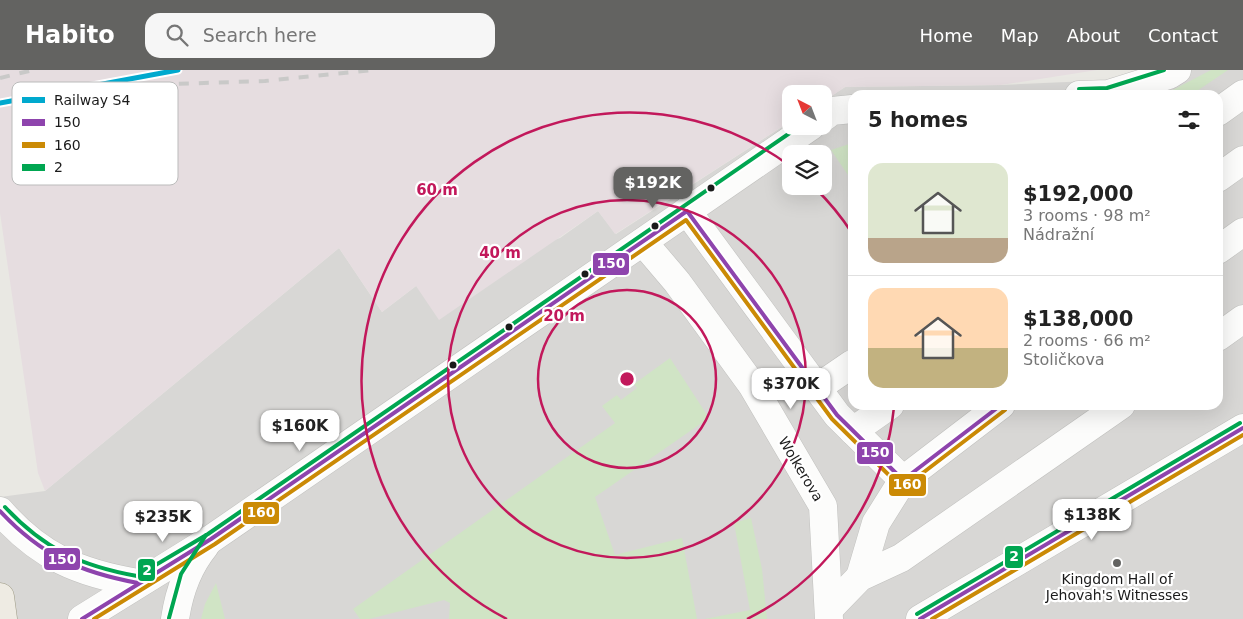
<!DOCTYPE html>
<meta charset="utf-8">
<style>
:root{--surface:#fff;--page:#f6f6f6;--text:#222;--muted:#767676;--line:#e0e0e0;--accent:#636361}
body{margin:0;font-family:"DejaVu Sans",sans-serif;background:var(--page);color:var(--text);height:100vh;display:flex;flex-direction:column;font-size:19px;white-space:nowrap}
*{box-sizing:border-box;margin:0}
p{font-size:16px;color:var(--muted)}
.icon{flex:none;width:28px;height:28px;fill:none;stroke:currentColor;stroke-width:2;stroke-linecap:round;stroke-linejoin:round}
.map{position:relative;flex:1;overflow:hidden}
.details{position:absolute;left:848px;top:20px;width:375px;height:320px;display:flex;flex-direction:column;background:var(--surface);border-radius:15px;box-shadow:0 5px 20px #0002}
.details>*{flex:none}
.needle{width:32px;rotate:318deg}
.controls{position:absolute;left:782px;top:15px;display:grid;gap:10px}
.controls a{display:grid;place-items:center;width:50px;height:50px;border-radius:10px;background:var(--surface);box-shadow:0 5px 20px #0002;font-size:25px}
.price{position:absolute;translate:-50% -42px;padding:0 11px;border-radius:10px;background:#fff;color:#222;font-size:16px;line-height:32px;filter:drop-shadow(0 1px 2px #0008)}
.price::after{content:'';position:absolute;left:50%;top:30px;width:15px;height:11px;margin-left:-8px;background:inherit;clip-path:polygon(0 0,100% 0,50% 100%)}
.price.active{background:var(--accent);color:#fff}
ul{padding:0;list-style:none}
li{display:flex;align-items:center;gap:15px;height:125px;padding:0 20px}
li+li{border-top:1px solid var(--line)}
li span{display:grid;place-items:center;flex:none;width:140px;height:100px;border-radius:15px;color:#555}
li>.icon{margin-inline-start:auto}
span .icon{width:60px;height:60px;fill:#fffc;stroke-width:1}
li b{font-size:21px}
h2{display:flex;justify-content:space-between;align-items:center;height:60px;padding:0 20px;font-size:21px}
header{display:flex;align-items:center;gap:30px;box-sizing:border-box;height:70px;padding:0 25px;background:var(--accent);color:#fff}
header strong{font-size:24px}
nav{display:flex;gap:28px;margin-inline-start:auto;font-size:18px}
.search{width:350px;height:45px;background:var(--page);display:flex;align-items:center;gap:12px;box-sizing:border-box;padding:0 18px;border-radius:15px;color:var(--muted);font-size:19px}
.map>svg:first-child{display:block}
.residential{fill:#d8d7d5;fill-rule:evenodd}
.industrial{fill:#e6dde0}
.grass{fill:#d0e4c5}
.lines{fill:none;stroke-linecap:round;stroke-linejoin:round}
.minor-casing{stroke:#c0c0be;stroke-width:29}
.major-casing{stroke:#9c9983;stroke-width:29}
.minor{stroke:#fcfcfb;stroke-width:28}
.major{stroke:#eeebe3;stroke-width:28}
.rail{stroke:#c9c9c8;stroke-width:4;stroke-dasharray:10 10;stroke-linecap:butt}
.bus-1-casing{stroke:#fff;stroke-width:8}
.bus-2-casing{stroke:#fff;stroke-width:8}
.bus-3-casing{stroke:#fff;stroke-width:8}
.bus-1{stroke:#8e44ad;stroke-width:4}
.bus-2{stroke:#cb8a05;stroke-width:4}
.bus-3{stroke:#00a651;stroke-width:4}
.rail-1-casing{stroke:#fff;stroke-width:9}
.rail-1{stroke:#00a9ce;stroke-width:5}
.ring{fill:none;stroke:#c2185b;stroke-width:2.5}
.bus-dot{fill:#1b1b1b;stroke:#fff;stroke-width:2}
.poi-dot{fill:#636361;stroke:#fff;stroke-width:2}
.labels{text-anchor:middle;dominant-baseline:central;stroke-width:4.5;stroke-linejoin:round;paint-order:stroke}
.street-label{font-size:14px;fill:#1b1b1b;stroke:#fff}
.poi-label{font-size:14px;fill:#1b1b1b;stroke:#fff}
.key{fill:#fff;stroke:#bbb;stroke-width:1}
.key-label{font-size:14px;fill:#1b1b1b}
.centre{fill:#c2185b;stroke:#fff;stroke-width:2.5}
.ring-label{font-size:15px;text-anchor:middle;font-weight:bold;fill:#c2185b;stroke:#fff;stroke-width:4.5;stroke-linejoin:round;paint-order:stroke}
.line-badge{stroke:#fff;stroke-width:2}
.badge-label{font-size:14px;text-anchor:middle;font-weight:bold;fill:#fff}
</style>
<header>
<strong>Habito</strong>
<div class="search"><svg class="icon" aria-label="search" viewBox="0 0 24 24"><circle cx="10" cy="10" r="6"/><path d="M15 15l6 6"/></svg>Search here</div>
<nav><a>Home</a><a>Map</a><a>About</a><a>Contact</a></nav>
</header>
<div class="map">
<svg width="1243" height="549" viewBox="0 0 1243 549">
<rect width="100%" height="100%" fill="#e9e8e3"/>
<path class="residential" d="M 1140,0 L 1243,0 L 1243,549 L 0,549 L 0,427 L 45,421 L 339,178 L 382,242 L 416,216 L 560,168 L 598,141 L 616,164 L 791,51 L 791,56 L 824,56 L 824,31 L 845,17 L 1001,15 L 1111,10 ZM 852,25 L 1218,25 L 1218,335 L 852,335 ZM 791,84 L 824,84 L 824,116 L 791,116 Z"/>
<polygon class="industrial" points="0,0 1097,0 1001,15 845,17 824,31 824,24 791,24 791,51 615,164 598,141 439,250 416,216 382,242 339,178 45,421 38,403 0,143"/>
<g class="grass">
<polygon points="1211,0 1228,0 1191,25 1163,25"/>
<polygon points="852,73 852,106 850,108 831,80"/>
<polygon points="670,288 709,348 595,427 615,485 682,468 697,549 449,549 450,533 444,530 369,549 360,549 353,539 615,353 602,336 617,325 621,330 637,318 634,314"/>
<polygon points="751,448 762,499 767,549 705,549 750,540 734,453"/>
<polygon points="216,513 225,549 201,549 205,534"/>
</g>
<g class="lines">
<g class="minor-casing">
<g id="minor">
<polyline points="1079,25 1108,24 1169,5 1177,0"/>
<polyline points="1218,42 1243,24"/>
<polyline points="824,47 832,41 852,39"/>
<polyline points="1218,108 1243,90"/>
<polyline points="687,141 837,345 903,410"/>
<polyline points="643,172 677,212 752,315 823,436 829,549"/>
<polyline points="1218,180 1243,162"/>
<polyline points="1218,267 1243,249"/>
<polyline points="817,318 852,294"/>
<polyline points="853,361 890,335"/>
<path d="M 0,441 C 40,487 79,503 138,513"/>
<polyline points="860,507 876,453 903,410 1001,335"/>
<polyline points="829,539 860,507 901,488 1121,335"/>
<polyline points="82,549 211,469 811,56"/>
<path d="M 175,549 C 179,522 187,498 205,476"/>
<polyline points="920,549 1243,358"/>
</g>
</g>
<g class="major-casing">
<polyline id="major" points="0,527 3,549"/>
</g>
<use href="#minor" class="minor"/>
<use href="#major" class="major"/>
<g class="rail">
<polyline points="0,8 33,0"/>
<polyline points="0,33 142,15 265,11 374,0"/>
</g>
<g class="bus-1-casing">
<g id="bus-1">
<path d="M 0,441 C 41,485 79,502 138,513"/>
<polyline points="82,549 211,469 687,141 837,345 903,410 1001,335"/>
<polyline points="920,549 1243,358"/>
</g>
</g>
<g class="bus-2-casing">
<g id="bus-2">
<polyline points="94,549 215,474 686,150 832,349 900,416 907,415 1005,340"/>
<polyline points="932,549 1243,365"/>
</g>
</g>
<g class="bus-3-casing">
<g id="bus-3">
<polyline points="1079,19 1107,18 1164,0"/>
<path d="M 5,437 C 44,479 81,496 137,506 L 208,464 L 800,56"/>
<polyline points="917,544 1240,353"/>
<polyline points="169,548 181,504 206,465"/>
</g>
</g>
<use href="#bus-1" class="bus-1"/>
<use href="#bus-2" class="bus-2"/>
<use href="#bus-3" class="bus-3"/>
<g class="rail-1-casing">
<polyline id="rail-1" points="0,33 178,0"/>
</g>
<use href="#rail-1" class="rail-1"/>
</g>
<g class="ring">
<circle cx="627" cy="309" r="89"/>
<circle cx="627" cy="309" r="179"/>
<path d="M894 337A268 268 0 0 1 747 549M507 549A268 268 0 1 1 790 96M815 118A268 268 0 0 1 852 163"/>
</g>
<g class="bus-dot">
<circle cx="711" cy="118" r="4.5"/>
<circle cx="655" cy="156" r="4.5"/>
<circle cx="585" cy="204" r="4.5"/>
<circle cx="509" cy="257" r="4.5"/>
<circle cx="453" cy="295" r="4.5"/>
</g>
<circle class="poi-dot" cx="1117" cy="493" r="5"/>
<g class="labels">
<g class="street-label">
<text transform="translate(801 399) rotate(59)">Wolkerova</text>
</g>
<g class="poi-label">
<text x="1117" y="509">Kingdom Hall of<tspan x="1117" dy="16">Jehovah's Witnesses</tspan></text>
</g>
</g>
<rect x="12" y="12" width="166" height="103" rx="8" class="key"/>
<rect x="22" y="27" width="23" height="6" fill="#00a9ce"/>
<rect x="22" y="49" width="23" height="7" fill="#8e44ad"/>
<rect x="22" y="72" width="23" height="6" fill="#cb8a05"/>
<rect x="22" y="94" width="23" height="7" fill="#00a651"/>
<g class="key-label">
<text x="54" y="35">Railway S4</text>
<text x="54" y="57">150</text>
<text x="54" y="80">160</text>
<text x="54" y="102">2</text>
</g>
<circle cx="627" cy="309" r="8" class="centre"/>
<g class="ring-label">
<text x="437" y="125">60 m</text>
<text x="500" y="188">40 m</text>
<text x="564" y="251">20 m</text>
</g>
<g class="line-badge">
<rect x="592" y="182" width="38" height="24" rx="5" fill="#8e44ad"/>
<rect x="856" y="371" width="38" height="24" rx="5" fill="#8e44ad"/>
<rect x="888" y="403" width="39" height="24" rx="5" fill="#cb8a05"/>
<rect x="242" y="431" width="38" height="24" rx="5" fill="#cb8a05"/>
<rect x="1004" y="475" width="20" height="24" rx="5" fill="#00a651"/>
<rect x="43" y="477" width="38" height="24" rx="5" fill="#8e44ad"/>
<rect x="137" y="488" width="19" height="24" rx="5" fill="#00a651"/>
</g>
<g class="badge-label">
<text x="611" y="198">150</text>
<text x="875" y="387">150</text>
<text x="907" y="419">160</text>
<text x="261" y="447">160</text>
<text x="1014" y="491">2</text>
<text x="62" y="494">150</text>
<text x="147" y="505">2</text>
</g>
</svg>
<div class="controls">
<a><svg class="needle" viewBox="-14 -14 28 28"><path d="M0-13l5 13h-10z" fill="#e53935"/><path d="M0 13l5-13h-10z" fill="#767676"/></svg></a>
<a><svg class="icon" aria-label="layers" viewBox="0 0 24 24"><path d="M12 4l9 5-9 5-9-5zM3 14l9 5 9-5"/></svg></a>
</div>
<b class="price active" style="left:653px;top:139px">$192K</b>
<b class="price" style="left:791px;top:340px">$370K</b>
<b class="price" style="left:300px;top:382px">$160K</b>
<b class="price" style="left:1092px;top:471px">$138K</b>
<b class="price" style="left:163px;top:473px">$235K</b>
<section class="details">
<h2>5 homes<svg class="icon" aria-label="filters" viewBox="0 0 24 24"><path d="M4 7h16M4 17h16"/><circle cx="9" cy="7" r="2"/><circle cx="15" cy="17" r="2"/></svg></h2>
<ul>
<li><span style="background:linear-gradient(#dfe7d0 75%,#b9a48a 0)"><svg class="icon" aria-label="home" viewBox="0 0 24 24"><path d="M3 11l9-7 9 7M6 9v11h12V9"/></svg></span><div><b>$192,000</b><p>3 rooms · 98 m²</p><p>Nádražní</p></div></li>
<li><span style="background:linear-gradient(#ffd9b3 60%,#c2b280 0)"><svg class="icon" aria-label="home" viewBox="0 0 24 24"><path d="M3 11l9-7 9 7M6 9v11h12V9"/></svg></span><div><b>$138,000</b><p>2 rooms · 66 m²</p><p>Stoličkova</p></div></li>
</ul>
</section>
</div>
